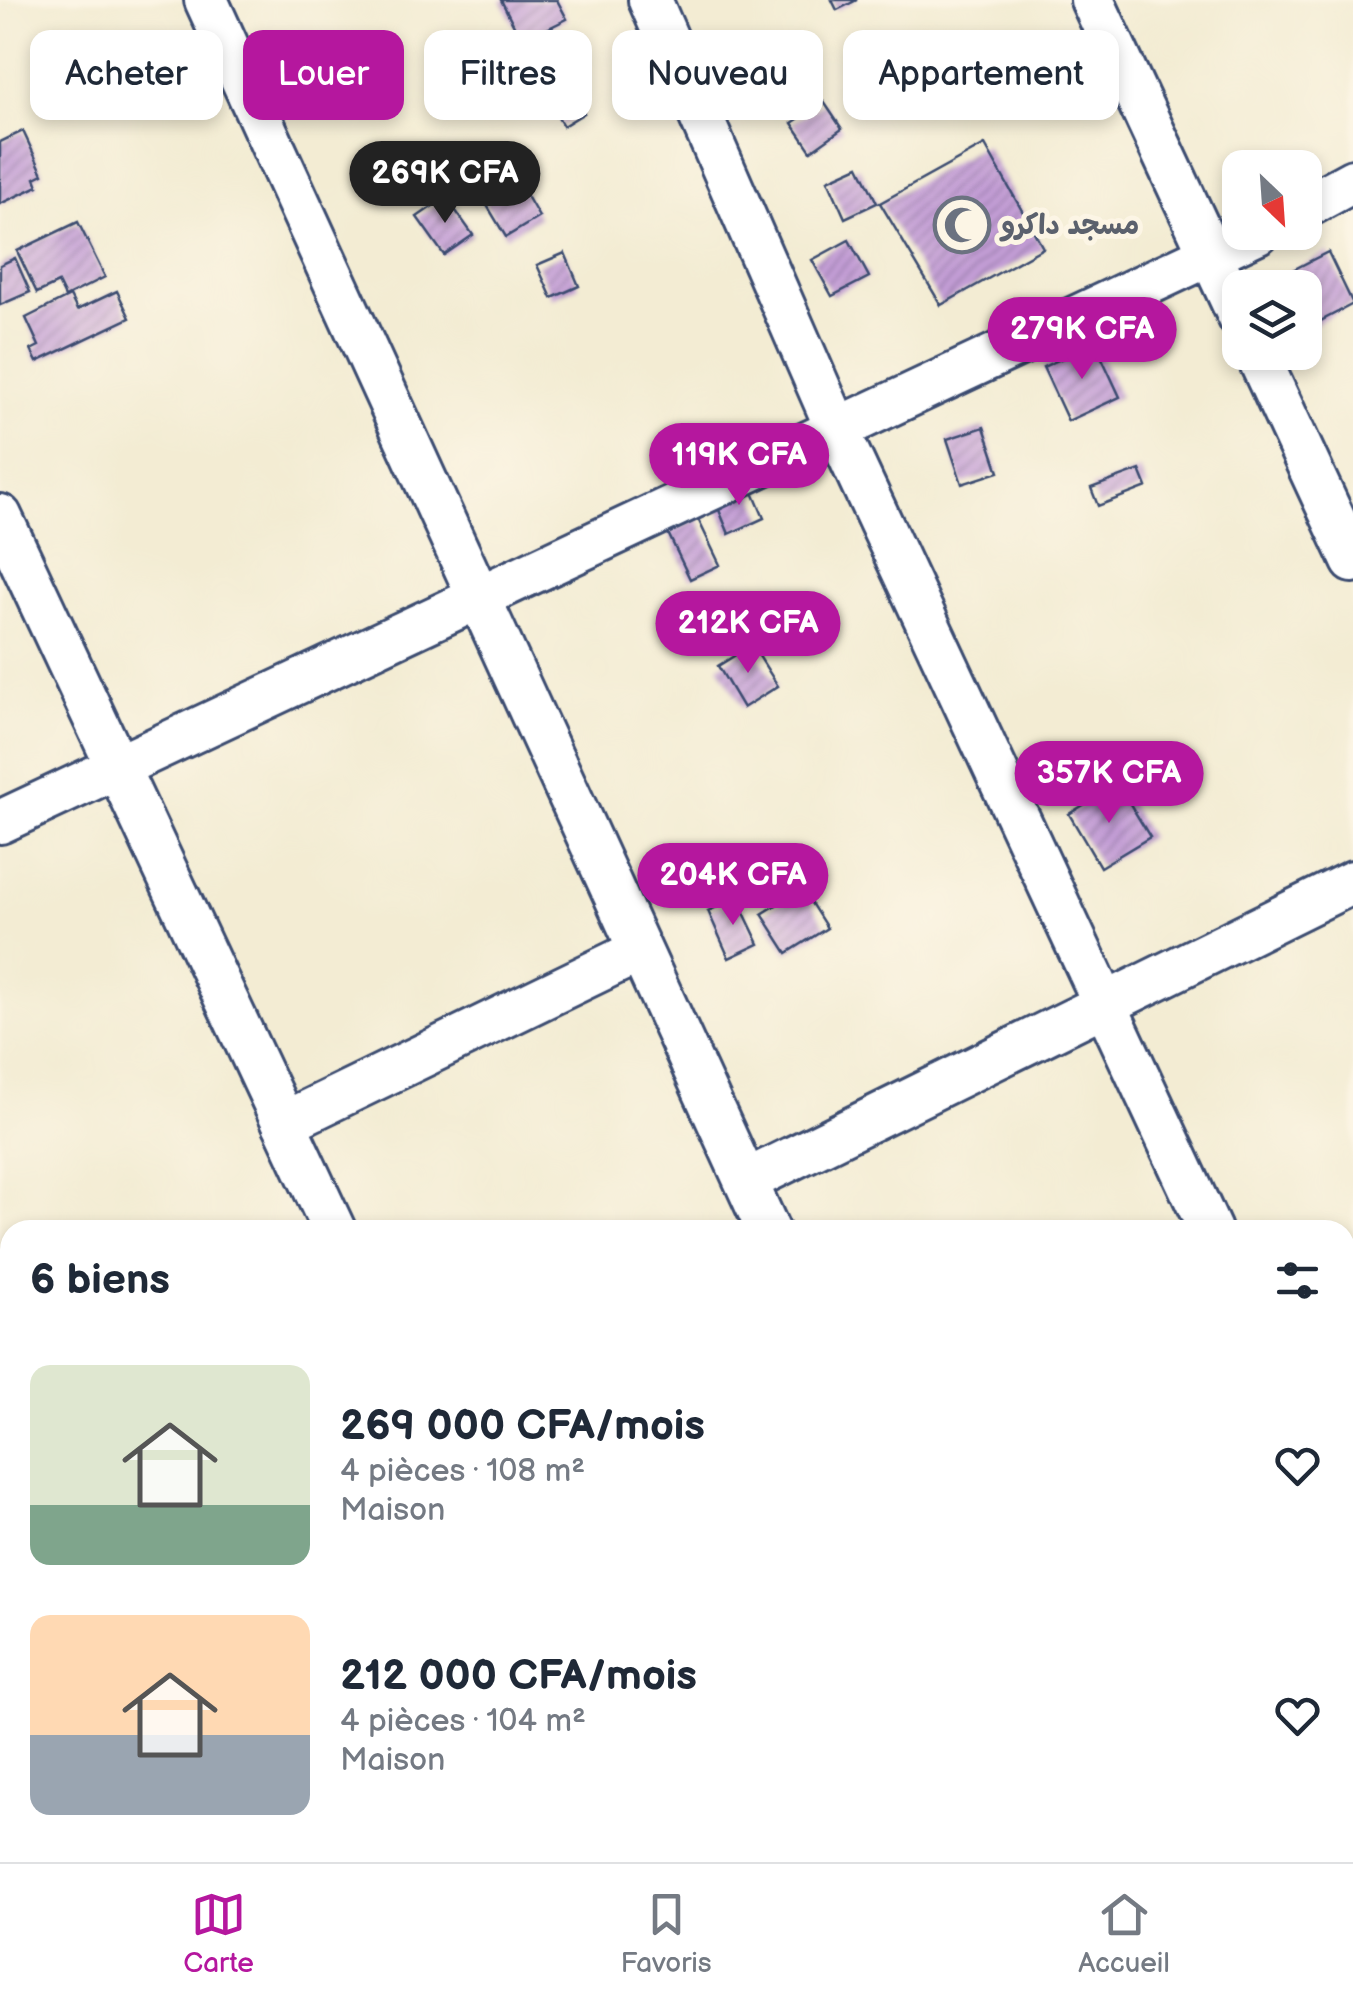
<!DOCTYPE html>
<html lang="fr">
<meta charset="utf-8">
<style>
:root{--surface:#fff;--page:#f2f2f3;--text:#1f2937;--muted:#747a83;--line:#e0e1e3;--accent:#b5179e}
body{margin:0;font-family:"Balsamiq Sans","Playpen Sans Arabic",sans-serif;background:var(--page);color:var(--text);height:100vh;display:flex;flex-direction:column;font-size:38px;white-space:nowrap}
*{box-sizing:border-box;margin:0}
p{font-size:32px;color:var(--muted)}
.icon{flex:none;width:55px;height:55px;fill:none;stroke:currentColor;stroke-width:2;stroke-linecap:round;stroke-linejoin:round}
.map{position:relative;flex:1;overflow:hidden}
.panel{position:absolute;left:0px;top:1220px;width:1355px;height:642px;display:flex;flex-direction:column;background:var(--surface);border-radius:30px 30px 0 0;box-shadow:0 5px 15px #0003}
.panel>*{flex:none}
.hud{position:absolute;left:30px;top:30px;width:1295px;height:90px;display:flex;gap:20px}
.needle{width:65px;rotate:155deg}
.fabs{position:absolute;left:1222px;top:150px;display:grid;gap:20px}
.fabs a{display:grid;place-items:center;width:100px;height:100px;border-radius:20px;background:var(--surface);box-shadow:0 5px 15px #0003;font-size:50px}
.price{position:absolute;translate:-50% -85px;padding:0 22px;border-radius:35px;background:var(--accent);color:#fff;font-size:32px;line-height:65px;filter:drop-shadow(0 2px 5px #0008)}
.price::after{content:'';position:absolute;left:50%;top:60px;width:30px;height:22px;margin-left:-15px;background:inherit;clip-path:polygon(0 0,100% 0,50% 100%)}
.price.current{background:#222;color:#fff}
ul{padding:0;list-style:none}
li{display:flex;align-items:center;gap:30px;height:250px;padding:0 30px}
li span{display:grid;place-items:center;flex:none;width:280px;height:200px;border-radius:20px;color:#555}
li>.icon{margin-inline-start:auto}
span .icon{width:120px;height:120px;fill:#fffc;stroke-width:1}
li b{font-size:42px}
h2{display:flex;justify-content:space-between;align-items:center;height:120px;padding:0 30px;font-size:42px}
.tag{padding:0 35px;border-radius:20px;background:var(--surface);box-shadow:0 5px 15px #0003;font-size:35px;line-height:90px}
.tag.current{background:var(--accent);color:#fff}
.tab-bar{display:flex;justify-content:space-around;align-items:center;height:140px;border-top:2px solid var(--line);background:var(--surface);font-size:28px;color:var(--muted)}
.tab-bar a{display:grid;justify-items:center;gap:5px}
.tab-bar .current{color:var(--accent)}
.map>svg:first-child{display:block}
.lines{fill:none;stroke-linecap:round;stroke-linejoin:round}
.stream{stroke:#64a6d8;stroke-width:11}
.building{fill:url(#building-hatch)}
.minor-casing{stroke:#3b4b70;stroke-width:48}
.minor{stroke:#fff;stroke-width:42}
.labels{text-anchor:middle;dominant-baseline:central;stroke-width:10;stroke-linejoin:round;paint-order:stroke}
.worship-label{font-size:28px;font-weight:bold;fill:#5b616d;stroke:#fcf5e5;text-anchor:start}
</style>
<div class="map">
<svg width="1353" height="1862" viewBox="0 0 1353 1862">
<defs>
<pattern id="building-hatch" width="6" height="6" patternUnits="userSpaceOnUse" patternTransform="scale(2.5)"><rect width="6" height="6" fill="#c39dd5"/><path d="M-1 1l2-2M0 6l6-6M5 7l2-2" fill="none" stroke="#9e80b0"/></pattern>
</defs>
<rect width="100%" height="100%" fill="#fcf5e5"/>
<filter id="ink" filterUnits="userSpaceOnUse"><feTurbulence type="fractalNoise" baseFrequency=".01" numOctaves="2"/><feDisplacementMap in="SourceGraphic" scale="20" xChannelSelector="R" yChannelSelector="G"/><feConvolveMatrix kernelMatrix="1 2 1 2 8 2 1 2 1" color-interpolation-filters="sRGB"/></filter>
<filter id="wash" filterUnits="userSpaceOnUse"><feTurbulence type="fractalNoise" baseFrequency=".0048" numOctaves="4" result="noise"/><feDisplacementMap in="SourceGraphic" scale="40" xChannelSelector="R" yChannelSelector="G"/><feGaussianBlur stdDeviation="2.25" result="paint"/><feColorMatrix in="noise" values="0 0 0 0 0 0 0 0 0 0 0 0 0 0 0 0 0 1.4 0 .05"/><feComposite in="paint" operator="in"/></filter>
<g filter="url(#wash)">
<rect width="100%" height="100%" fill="#f3ecd3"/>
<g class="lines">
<g class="stream">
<polyline points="0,1727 10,1739"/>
<polyline points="109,1852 117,1862"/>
</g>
</g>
<g id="blocks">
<g class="building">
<polygon points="501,0 557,0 567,19 522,41"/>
<polygon points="832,0 857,0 837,10"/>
<polygon points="573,96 584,113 563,126 553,109"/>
<polygon points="824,102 842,129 811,151 792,123"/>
<polygon points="23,131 43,174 35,178 38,186 0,204 0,142"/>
<polygon points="985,145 1043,248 941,305 880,203"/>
<polygon points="494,162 500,177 484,182 479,168"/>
<polygon points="859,166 877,203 845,218 828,180"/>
<polygon points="516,177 539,217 506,237 482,197"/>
<polygon points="446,197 473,235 444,255 417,217"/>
<polygon points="78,222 105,277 65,297 58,283 37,293 17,251"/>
<polygon points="849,240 869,277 832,296 812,260"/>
<polygon points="1328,252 1353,304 1311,326 1305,313 1305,288 1292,288 1285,274"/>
<polygon points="565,253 579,286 552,298 537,265"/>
<polygon points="15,258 30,292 0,305 0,265"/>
<polygon points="117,291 130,318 37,362 31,350 39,346 26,318 70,296 77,310"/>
<polygon points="1095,343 1120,397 1068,421 1043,367"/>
<polygon points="984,427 999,472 962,484 947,439"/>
<polygon points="1140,470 1147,487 1098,506 1091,488"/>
<polygon points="749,483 764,518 729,534 714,498"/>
<polygon points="698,519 720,565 690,579 668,533"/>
<polygon points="752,645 778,686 743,708 718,666"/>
<polygon points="1118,784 1150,837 1100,867 1069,814"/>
<polygon points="802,889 827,928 787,953 762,914"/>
<polygon points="737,898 759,944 729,958 708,911"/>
</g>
</g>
</g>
<g filter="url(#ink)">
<use href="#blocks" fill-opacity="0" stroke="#3b4b70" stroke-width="2.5"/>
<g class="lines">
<g class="minor-casing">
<g id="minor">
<polyline points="206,0 768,1230"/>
<polyline points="650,0 837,429 1210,1230"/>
<polyline points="1092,0 1240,318"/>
<polyline points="1305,207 1353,181"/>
<polyline points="1256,352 1353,561"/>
<polyline points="0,516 334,1230"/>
<polyline points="0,822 1258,232"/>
<polyline points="284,1123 639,951"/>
<polyline points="746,1181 1353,882"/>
<polyline points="0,1427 10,1446"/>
<polyline points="1345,1479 1353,1475"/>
<polyline points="1345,1518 1353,1534"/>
<polyline points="347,1852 360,1862"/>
<polyline points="627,1852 632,1862"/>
<polyline points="1071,1852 1076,1862"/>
<polyline points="513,1862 531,1852"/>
</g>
</g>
<use href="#minor" class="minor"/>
</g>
</g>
<defs>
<g id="mosque-ring" transform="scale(2.875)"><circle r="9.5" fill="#fcf5e5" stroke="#6b7280" stroke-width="1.5"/><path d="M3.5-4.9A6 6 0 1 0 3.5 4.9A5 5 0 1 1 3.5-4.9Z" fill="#6b7280"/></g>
</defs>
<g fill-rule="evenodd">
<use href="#mosque-ring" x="962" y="225"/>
</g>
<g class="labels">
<g class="worship-label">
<text x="1001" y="225">مسجد داكرو</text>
</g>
</g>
</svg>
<div class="fabs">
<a><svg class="needle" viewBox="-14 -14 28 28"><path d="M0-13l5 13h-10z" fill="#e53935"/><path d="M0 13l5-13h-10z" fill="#747a83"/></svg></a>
<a><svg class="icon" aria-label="layers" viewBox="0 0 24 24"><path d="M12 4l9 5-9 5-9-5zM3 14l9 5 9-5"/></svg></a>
</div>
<b class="price current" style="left:445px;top:226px">269K CFA</b>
<b class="price" style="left:1082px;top:382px">279K CFA</b>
<b class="price" style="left:739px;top:508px">119K CFA</b>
<b class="price" style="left:748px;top:676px">212K CFA</b>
<b class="price" style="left:1109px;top:826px">357K CFA</b>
<b class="price" style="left:733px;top:928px">204K CFA</b>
<div class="hud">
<a class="tag">Acheter</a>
<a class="tag current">Louer</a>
<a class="tag">Filtres</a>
<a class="tag">Nouveau</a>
<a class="tag">Appartement</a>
</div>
<section class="panel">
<h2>6 biens<svg class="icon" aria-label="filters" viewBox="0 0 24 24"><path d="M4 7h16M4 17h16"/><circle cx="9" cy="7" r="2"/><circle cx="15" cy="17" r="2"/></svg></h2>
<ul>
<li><span style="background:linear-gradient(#dfe7d0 70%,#7fa58c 0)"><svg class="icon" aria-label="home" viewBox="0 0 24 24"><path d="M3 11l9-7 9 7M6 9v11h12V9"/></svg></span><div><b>269 000 CFA/mois</b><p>4 pièces · 108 m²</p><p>Maison</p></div><svg class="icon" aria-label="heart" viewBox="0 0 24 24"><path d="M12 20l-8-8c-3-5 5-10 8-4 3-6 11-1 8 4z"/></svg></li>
<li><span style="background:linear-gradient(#ffd9b3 60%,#9aa5b1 0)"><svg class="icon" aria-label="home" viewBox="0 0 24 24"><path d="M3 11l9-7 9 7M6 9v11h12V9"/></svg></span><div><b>212 000 CFA/mois</b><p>4 pièces · 104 m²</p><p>Maison</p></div><svg class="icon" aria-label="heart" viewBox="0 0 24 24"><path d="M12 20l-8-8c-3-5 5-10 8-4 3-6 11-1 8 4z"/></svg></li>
</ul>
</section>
</div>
<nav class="tab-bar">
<a class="current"><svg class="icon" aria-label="map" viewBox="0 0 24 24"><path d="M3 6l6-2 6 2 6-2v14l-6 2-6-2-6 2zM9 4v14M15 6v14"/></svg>Carte</a>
<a><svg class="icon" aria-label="saved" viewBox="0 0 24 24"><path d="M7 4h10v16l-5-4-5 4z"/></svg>Favoris</a>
<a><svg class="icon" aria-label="home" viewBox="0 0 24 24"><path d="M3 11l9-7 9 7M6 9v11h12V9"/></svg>Accueil</a>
</nav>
